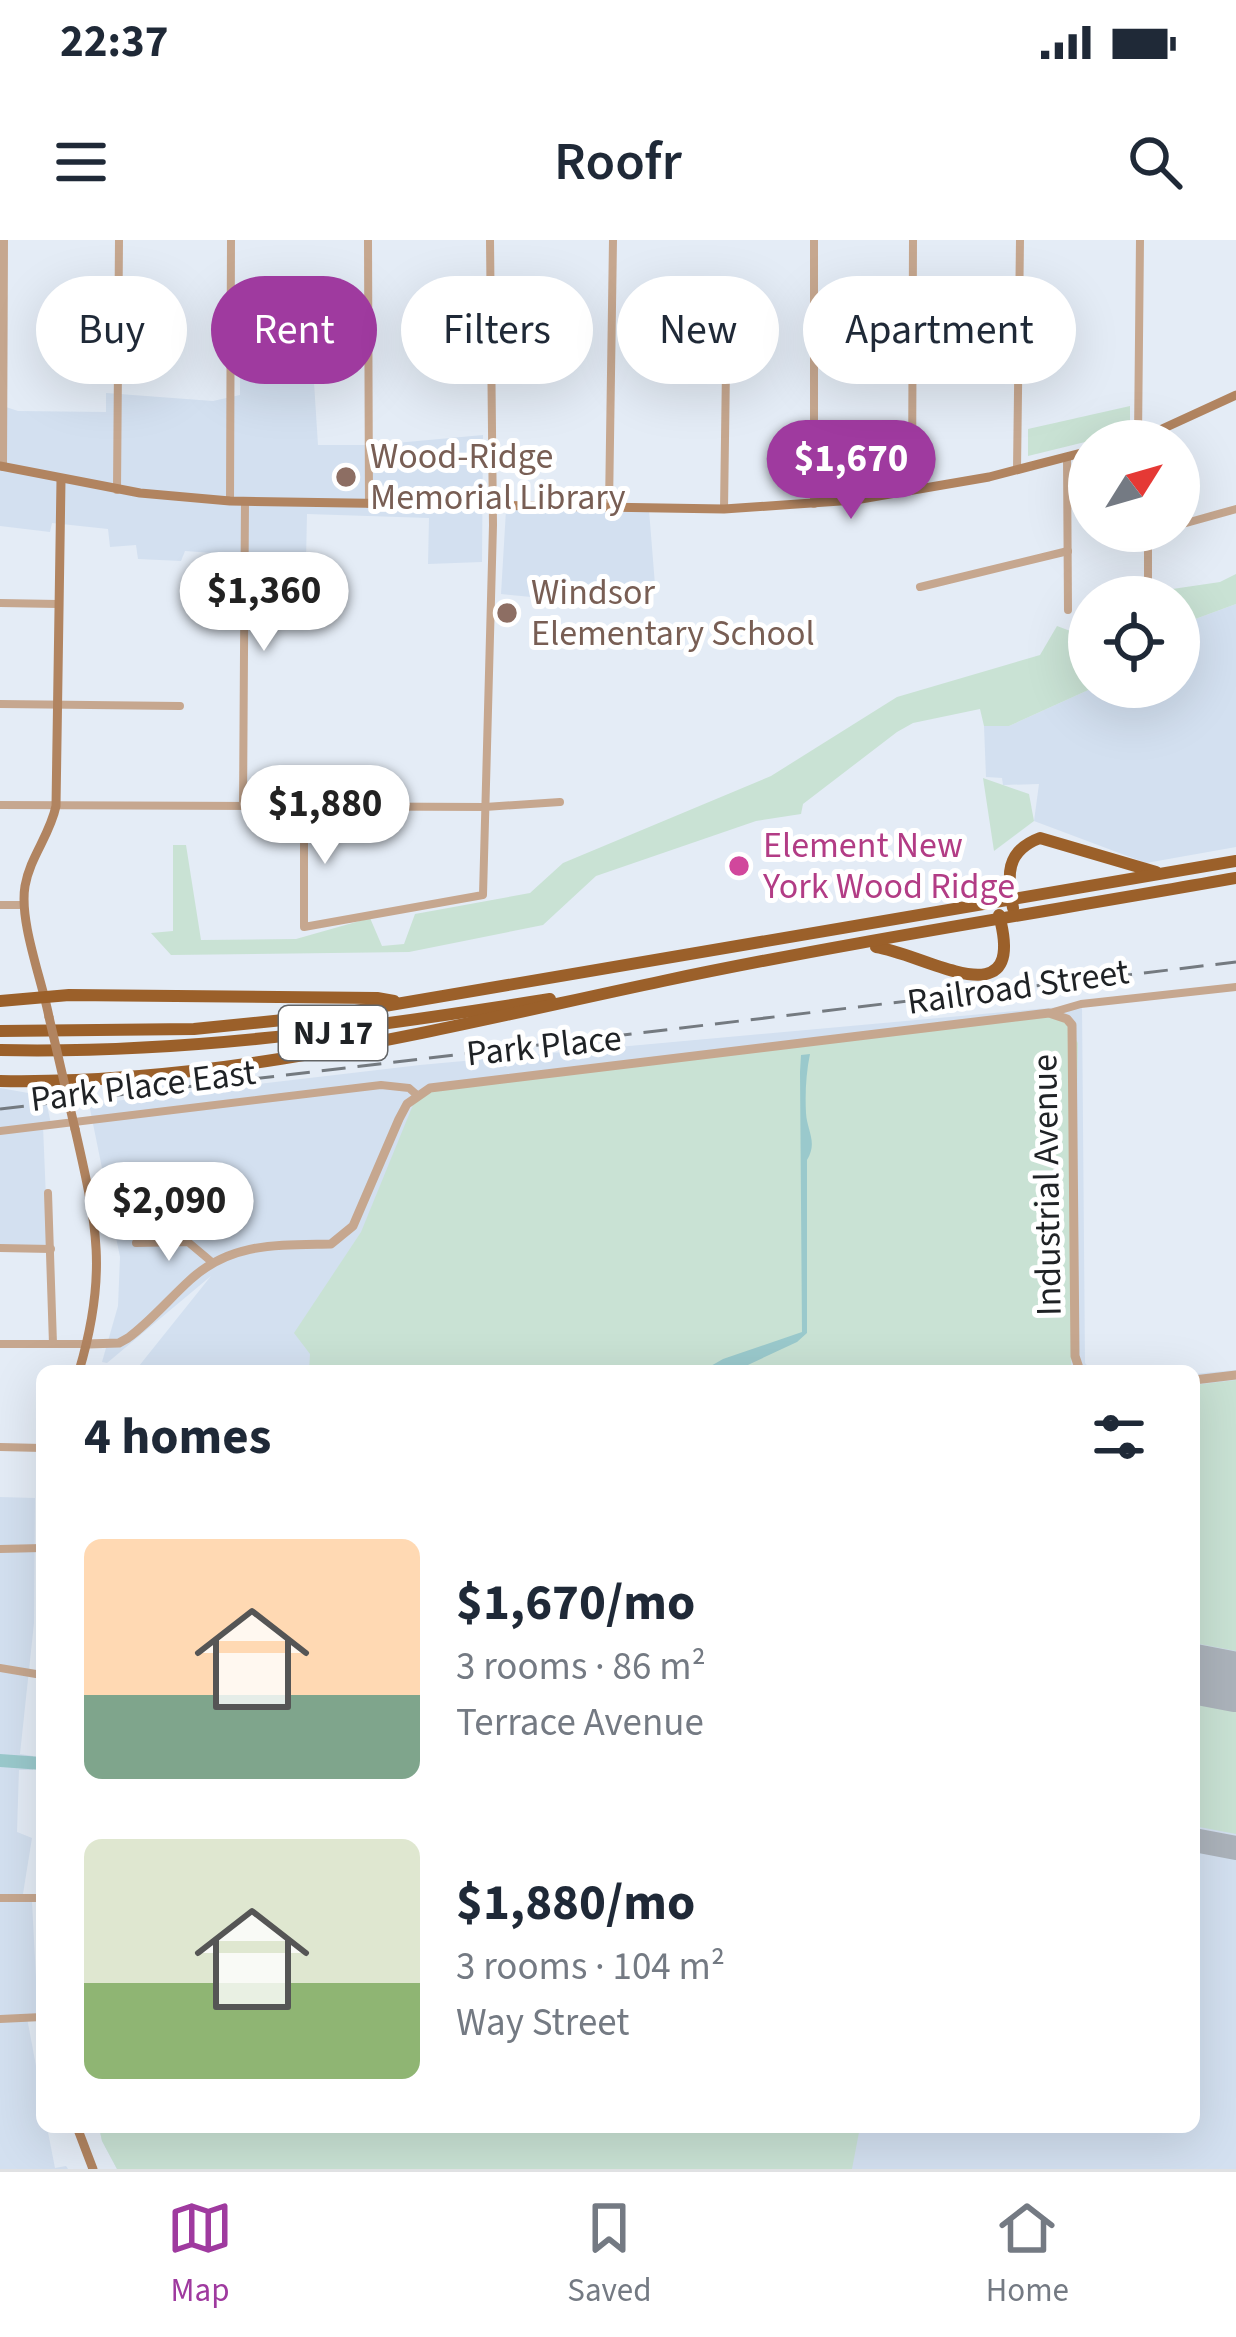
<!DOCTYPE html>
<meta charset="utf-8">
<style>
:root{--surface:#fff;--page:#f6f6f7;--text:#1f2937;--muted:#747a83;--line:#e0e1e3;--accent:#9f3a9f}
body{margin:0;font-family:"Source Sans 3",sans-serif;background:var(--page);color:var(--text);height:100vh;display:flex;flex-direction:column;font-size:45px;white-space:nowrap}
*{box-sizing:border-box;margin:0}
p{font-size:39px;color:var(--muted)}
.icon{flex:none;width:66px;height:66px;fill:none;stroke:currentColor;stroke-width:2;stroke-linecap:round;stroke-linejoin:round}
.map{position:relative;flex:1;overflow:hidden}
.details{position:absolute;left:36px;top:1125px;width:1164px;height:768px;display:flex;flex-direction:column;background:var(--surface);border-radius:18px;box-shadow:0 12px 48px #0002}
.details>*{flex:none}
.hud{position:absolute;left:36px;top:36px;width:1164px;height:108px;display:flex;gap:24px}
.needle{width:78px;rotate:53deg}
.controls{position:absolute;left:1068px;top:180px;display:grid;gap:24px}
.controls a{display:grid;place-items:center;width:132px;height:132px;border-radius:50%;background:var(--surface);box-shadow:0 12px 48px #0002;font-size:60px}
.price{position:absolute;translate:-50% -102px;padding:0 27px;border-radius:42px;background:#fff;color:#222;font-size:39px;line-height:78px;filter:drop-shadow(0 3px 6px #0008)}
.price::after{content:'';position:absolute;left:50%;top:72px;width:36px;height:27px;margin-left:-18px;background:inherit;clip-path:polygon(0 0,100% 0,50% 100%)}
.price.current{background:var(--accent);color:#fff}
ul{padding:0;list-style:none}
li{display:flex;align-items:center;gap:36px;height:300px;padding:0 48px}
li span{display:grid;place-items:center;flex:none;width:336px;height:240px;border-radius:18px;color:#555}
li>.icon{margin-inline-start:auto}
span .icon{width:144px;height:144px;fill:#fffc;stroke-width:1}
li b{font-size:51px}
h2{display:flex;justify-content:space-between;align-items:center;height:144px;padding:0 48px;font-size:51px}
.tag{padding:0 42px;border-radius:54px;background:var(--surface);box-shadow:0 12px 48px #0002;font-size:42px;line-height:108px}
.tag.current{background:var(--accent);color:#fff}
.status{display:flex;justify-content:space-between;align-items:center;height:84px;padding:0 60px;background:var(--surface);direction:ltr}
.status svg{height:33px;fill:currentColor}
header{display:flex;justify-content:space-between;align-items:center;height:156px;padding:0 48px;background:var(--surface);font-size:54px;font-weight:600}
.tab-bar{display:flex;justify-content:space-around;align-items:center;height:168px;border-top:3px solid var(--line);background:var(--surface);font-size:33px;color:var(--muted)}
.tab-bar a{display:grid;justify-items:center;gap:6px}
.tab-bar .current{color:var(--accent)}
.map>svg:first-child{display:block}
.built{fill:#d3e0f0}
.green{fill:#c9e2d4}
.water{fill:#9ac9cc}
.lines{fill:none;stroke-linecap:round;stroke-linejoin:round}
.taxiway{stroke:#acb3bb;stroke-width:24}
.runway{stroke:#acb3bb;stroke-width:60}
.minor{stroke:#c6a78f;stroke-width:8}
.tertiary{stroke:#c6a78f;stroke-width:9}
.secondary{stroke:#b18460;stroke-width:9}
.trunk{stroke:#9b602a;stroke-width:12}
.rail{stroke:#747a80;stroke-width:3;stroke-dasharray:24 12;stroke-linecap:butt}
.secondary-bridge{stroke:#b18460;stroke-width:9}
.education-dot{fill:#8d6e63;stroke:#fff;stroke-width:4.5}
.hotel-dot{fill:#d1479c;stroke:#fff;stroke-width:4.5}
.labels{text-anchor:middle;dominant-baseline:central;stroke-width:10;stroke-linejoin:round;paint-order:stroke}
.shield{fill:#fff;stroke:#626466;stroke-width:3}
.shield-label{font-size:33px;font-weight:bold;fill:#1f2225}
.education-label{font-size:36px;fill:#785e54;stroke:#fff;text-anchor:start}
.hotel-label{font-size:36px;fill:#b23c85;stroke:#fff;text-anchor:start}
.street-label{font-size:36px;fill:#1f2225;stroke:#fff}
</style>
<div class="status"><b>22:37</b><svg viewBox="0 0 49 12"><path d="M0 12V9h3v3zM5 12V6h3v6zM10 12V3h3v9zM15 12V0h3v12zM26 1h20v11H26zM47 4h2v5h-2z"/></svg></div>
<header><svg class="icon" aria-label="menu" viewBox="0 0 24 24"><path d="M4 6h16M4 12h16M4 18h16"/></svg>Roofr<svg class="icon" aria-label="search" viewBox="0 0 24 24"><circle cx="10" cy="10" r="6"/><path d="M15 15l6 6"/></svg></header>
<div class="map">
<svg width="1236" height="1929" viewBox="0 0 1236 1929">
<rect width="100%" height="100%" fill="#e4ecf6"/>
<g class="built">
<polygon points="240,124 313,127 318,205 374,205 483,195 482,322 428,324 429,278 307,274 306,320 185,311 181,321 138,319 136,305 110,307 108,289 52,283 50,292 0,286 0,165 18,171 106,172 106,153 213,161 240,155"/>
<polygon points="521,269 649,270 655,345 554,344 552,359 501,354 506,270"/>
<polygon points="1236,364 1236,607 1146,623 1034,581 1039,544 1003,545 1002,538 986,537 984,486 1009,486 1095,447 1179,447 1179,385"/>
<polygon points="1082,765 1085,1123 1092,1131 135,1131 211,1036 107,1123 102,1122 118,1066 120,1017 89,864 420,825"/>
<polygon points="0,848 45,856 51,884 43,886 48,1007 0,1007"/>
<polygon points="1236,1130 1236,1929 117,1929 102,1901 99,1887 1194,1887 1194,1134"/>
<polygon points="0,1257 35,1258 34,1383 20,1514 33,1516 33,1530 19,1530 17,1592 32,1598 22,1660 32,1662 38,1776 27,1778 42,1858 42,1887 47,1887 55,1928 66,1926 68,1929 0,1929"/>
</g>
<g class="green">
<polygon points="1130,166 1130,191 1028,216 1028,189"/>
<polygon points="1236,334 1236,364 1179,385 1179,357 1147,357 1152,352 1220,342"/>
<polygon points="1057,386 1089,398 1089,447 1095,447 1009,486 984,486 980,469 913,483 897,492 803,564 801,574 756,581 596,636 543,685 409,712 171,715 151,693 173,691 173,605 186,605 201,700 296,699 370,678 382,706 404,704 415,674 530,653 563,623 771,536 897,457 1040,415"/>
<polygon points="983,538 1029,554 1034,581 994,611"/>
<polygon points="1058,771 1078,803 1071,1131 309,1131 310,1114 294,1093 361,992 417,855 430,848"/>
<polygon points="1236,1140 1236,1411 1194,1403 1194,1145"/>
<polygon points="1194,1463 1236,1471 1236,1594 1194,1586"/>
<polygon points="99,1887 860,1887 852,1929 117,1929 102,1901"/>
</g>
<g class="water">
<path d="M 810,814 C 806,833 805,854 806,873 C 807,891 818,902 807,920 L 807,1093 L 797,1102 L 735,1131 L 702,1131 L 723,1119 L 802,1092 L 800,832 L 801,815 Z"/>
<polygon points="0,1514 42,1517 42,1530 0,1527"/>
</g>
<g class="lines">
<polyline class="taxiway" points="1194,1600 1236,1608"/>
<polyline class="runway" points="1194,1434 1236,1442"/>
<g class="minor">
<polyline points="368,0 369,264"/>
<polyline points="814,0 814,264"/>
<polyline points="1138,198 1140,0"/>
<polyline points="1067,217 1068,370"/>
<polyline points="3,227 4,0"/>
<polyline points="1017,230 1020,0"/>
<polyline points="117,250 119,0"/>
<polyline points="912,250 913,0"/>
<polyline points="230,261 231,0"/>
<polyline points="609,267 613,0"/>
<polyline points="724,269 727,58"/>
<polyline points="1179,285 1236,269"/>
<polyline points="1148,344 1148,291"/>
<polyline points="920,347 1068,311"/>
<polyline points="0,363 58,364"/>
<polyline points="0,464 180,466"/>
<polyline points="0,565 485,567 560,562"/>
<polyline points="243,566 245,261"/>
<polyline points="304,566 304,687 483,655 493,285 490,0"/>
<polyline points="0,665 24,665"/>
<polyline points="1050,773 1081,764 1236,747"/>
<polyline points="0,891 381,845 409,848 417,855"/>
<polyline points="48,953 53,1104"/>
<polyline points="136,1003 188,1002 213,1023"/>
<polyline points="0,1008 51,1009"/>
<polyline points="0,1104 87,1104"/>
<polyline points="0,1207 42,1208"/>
<polyline points="0,1309 42,1308"/>
<polyline points="0,1428 42,1435"/>
<polyline points="0,1658 42,1658"/>
<polyline points="0,1779 42,1777"/>
</g>
<g class="tertiary">
<path d="M 87,1104 L 119,1103 L 128,1098 C 151,1081 169,1059 190,1040 C 231,1002 278,1005 331,1004 L 353,986 L 399,879 L 407,864 L 430,848 L 1049,773 L 1067,779 L 1072,785 L 1075,1116 L 1080,1131"/>
<polyline points="1194,1140 1236,1135"/>
</g>
<g class="secondary">
<polyline points="1126,201 1149,195 1236,155"/>
<polyline points="0,226 140,253 230,261 724,269 855,260 989,237 1089,211"/>
<path d="M 49,777 C 42,740 19,682 25,646 C 30,617 50,595 56,566 L 61,240"/>
<path d="M 75,889 C 97,985 108,1034 79,1131"/>
<polyline points="77,1887 93,1929"/>
</g>
<g class="trunk">
<path d="M 1013,668 C 1007,636 1005,611 1040,598 L 1156,632"/>
<path d="M 876,707 C 925,714 1028,782 999,675"/>
<polyline points="0,761 69,755 377,758 394,761"/>
<polyline points="0,791 194,789 332,775 1236,621"/>
<path d="M 0,810 C 187,814 366,788 550,759"/>
<path d="M 0,841 C 226,845 445,787 663,741 C 853,701 1045,672 1236,638"/>
</g>
<polyline class="rail" points="0,869 1236,722"/>
<polyline class="secondary-bridge" points="49,777 75,889"/>
</g>
<g class="education-dot">
<circle cx="346" cy="237" r="12"/>
<circle cx="507" cy="373" r="12"/>
</g>
<circle class="hotel-dot" cx="739" cy="626" r="12"/>
<g class="labels">
<rect class="shield" x="279" y="766" width="108" height="54" rx="9"/>
<g class="shield-label">
<text x="333" y="793">NJ 17</text>
</g>
<g class="education-label">
<text x="370" y="216">Wood-Ridge<tspan x="370" dy="41">Memorial Library</tspan></text>
<text x="531" y="352">Windsor<tspan x="531" dy="41">Elementary School</tspan></text>
</g>
<g class="hotel-label">
<text x="763" y="605">Element New<tspan x="763" dy="41">York Wood Ridge</tspan></text>
</g>
<g class="street-label">
<text transform="translate(1018 747) rotate(-8)">Railroad Street</text>
<text transform="translate(544 806) rotate(-6)">Park Place</text>
<text transform="translate(143 846) rotate(-7)">Park Place East</text>
<text transform="translate(1047 945) rotate(-91)">Industrial Avenue</text>
</g>
</g>
</svg>
<div class="controls">
<a><svg class="needle" viewBox="-14 -14 28 28"><path d="M0-13l5 13h-10z" fill="#e53935"/><path d="M0 13l5-13h-10z" fill="#747a83"/></svg></a>
<a><svg class="icon" aria-label="locate" viewBox="0 0 24 24"><circle cx="12" cy="12" r="6"/><path d="M12 2v4M12 18v4M2 12h4M18 12h4"/></svg></a>
</div>
<b class="price current" style="left:851px;top:282px">$1,670</b>
<b class="price" style="left:264px;top:414px">$1,360</b>
<b class="price" style="left:325px;top:627px">$1,880</b>
<b class="price" style="left:169px;top:1024px">$2,090</b>
<div class="hud">
<a class="tag">Buy</a>
<a class="tag current">Rent</a>
<a class="tag">Filters</a>
<a class="tag">New</a>
<a class="tag">Apartment</a>
</div>
<section class="details">
<h2>4 homes<svg class="icon" aria-label="filters" viewBox="0 0 24 24"><path d="M4 7h16M4 17h16"/><circle cx="9" cy="7" r="2"/><circle cx="15" cy="17" r="2"/></svg></h2>
<ul>
<li><span style="background:linear-gradient(#ffd9b3 65%,#7fa58c 0)"><svg class="icon" aria-label="home" viewBox="0 0 24 24"><path d="M3 11l9-7 9 7M6 9v11h12V9"/></svg></span><div><b>$1,670/mo</b><p>3 rooms · 86 m²</p><p>Terrace Avenue</p></div></li>
<li><span style="background:linear-gradient(#dfe7d0 60%,#8fb573 0)"><svg class="icon" aria-label="home" viewBox="0 0 24 24"><path d="M3 11l9-7 9 7M6 9v11h12V9"/></svg></span><div><b>$1,880/mo</b><p>3 rooms · 104 m²</p><p>Way Street</p></div></li>
</ul>
</section>
</div>
<nav class="tab-bar">
<a class="current"><svg class="icon" aria-label="map" viewBox="0 0 24 24"><path d="M3 6l6-2 6 2 6-2v14l-6 2-6-2-6 2zM9 4v14M15 6v14"/></svg>Map</a>
<a><svg class="icon" aria-label="saved" viewBox="0 0 24 24"><path d="M7 4h10v16l-5-4-5 4z"/></svg>Saved</a>
<a><svg class="icon" aria-label="home" viewBox="0 0 24 24"><path d="M3 11l9-7 9 7M6 9v11h12V9"/></svg>Home</a>
</nav>
